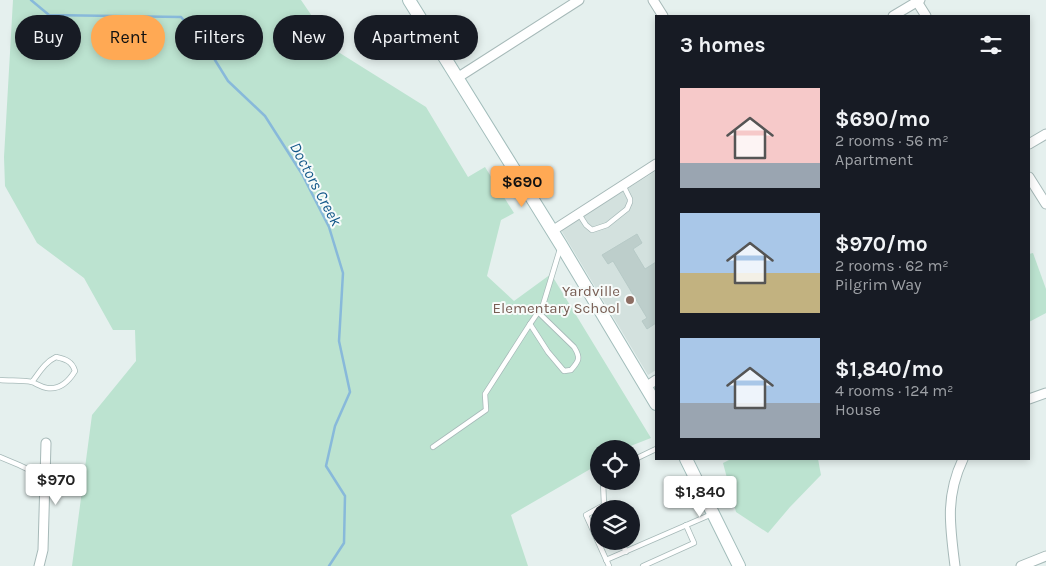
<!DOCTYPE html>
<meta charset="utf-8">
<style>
:root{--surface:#171b24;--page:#242831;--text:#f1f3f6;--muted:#9ea1a6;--accent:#ffa954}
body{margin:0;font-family:Karla,sans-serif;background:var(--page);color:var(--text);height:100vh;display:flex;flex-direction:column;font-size:19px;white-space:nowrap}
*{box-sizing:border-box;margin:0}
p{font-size:16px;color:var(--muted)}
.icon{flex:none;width:28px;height:28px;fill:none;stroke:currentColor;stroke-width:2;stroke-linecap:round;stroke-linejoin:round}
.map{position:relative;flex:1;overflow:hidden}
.sheet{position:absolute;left:655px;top:15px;width:375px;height:445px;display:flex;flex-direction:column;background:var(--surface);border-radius:0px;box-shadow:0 2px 8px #0003}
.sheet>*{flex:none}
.top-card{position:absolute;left:15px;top:15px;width:475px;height:45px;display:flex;gap:10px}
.controls{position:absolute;left:590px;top:440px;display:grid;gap:10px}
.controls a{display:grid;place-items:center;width:50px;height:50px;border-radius:50%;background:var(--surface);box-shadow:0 2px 8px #0003;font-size:25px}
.price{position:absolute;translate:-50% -42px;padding:0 11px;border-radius:5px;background:#fff;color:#222;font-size:16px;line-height:32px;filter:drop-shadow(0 1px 2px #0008)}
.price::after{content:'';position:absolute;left:50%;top:30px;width:15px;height:11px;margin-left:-8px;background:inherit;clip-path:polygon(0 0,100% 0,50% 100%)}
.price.selected{background:var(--accent);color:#111}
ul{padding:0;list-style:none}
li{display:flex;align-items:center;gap:15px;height:125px;padding:0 25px}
li span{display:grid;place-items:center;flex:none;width:140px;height:100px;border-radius:0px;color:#555}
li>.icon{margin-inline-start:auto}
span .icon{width:60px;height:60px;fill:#fffc;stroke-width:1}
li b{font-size:21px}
h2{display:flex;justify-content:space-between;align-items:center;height:60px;padding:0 25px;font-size:21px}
.pill{padding:0 18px;border-radius:22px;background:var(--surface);box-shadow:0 2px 8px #0003;font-size:18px;line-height:45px}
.pill.selected{background:var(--accent);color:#111}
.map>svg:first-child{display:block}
.built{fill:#d3e1de}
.green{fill:#bce3d0}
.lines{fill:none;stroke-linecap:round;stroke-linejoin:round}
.stream{stroke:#88b9da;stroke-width:2.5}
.building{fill:#bdcecb;stroke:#b7cac7}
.lane-casing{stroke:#a6b9b8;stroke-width:6}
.street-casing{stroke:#a6b9b8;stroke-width:11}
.secondary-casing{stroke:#a2bdbb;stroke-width:14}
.lane{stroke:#fff;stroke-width:4.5}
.street{stroke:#fff;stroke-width:9}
.secondary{stroke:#fff;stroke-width:12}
.education-dot{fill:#8d6e63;stroke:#f7fbfa;stroke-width:2}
.labels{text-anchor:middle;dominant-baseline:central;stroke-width:4;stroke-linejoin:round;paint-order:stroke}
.education-label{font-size:15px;fill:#785e54;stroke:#f7fbfa;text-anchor:end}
.water-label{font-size:16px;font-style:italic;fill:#135889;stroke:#f7fbfa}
</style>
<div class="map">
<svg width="1046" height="566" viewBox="0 0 1046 566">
<rect width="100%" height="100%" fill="#e5f0ee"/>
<polygon class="built" points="656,171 656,370 648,375 561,230"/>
<g class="green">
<polygon points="13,0 301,0 335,50 426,107 468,177 485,167 514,213 501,220 487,276 514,301 551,274 651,438 633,445 626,449 599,449 599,464 511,515 528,566 72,566 92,415 136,361 135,330 113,330 84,278 37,243 5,186 4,157"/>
<polygon points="1033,253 1046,289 1046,313 1029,322 1029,254"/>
<polygon points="731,459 818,459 821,475 790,507 768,533 736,512 723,463"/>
</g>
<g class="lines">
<polyline class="stream" points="31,0 49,15 181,17 205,44 228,81 265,116 302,174 329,227 343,273 339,341 350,392 335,426 326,466 345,496 344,543 329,566"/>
</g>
<polygon class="building" points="637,234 642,243 633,249 645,269 656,262 656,323 647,329 642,321 647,318 613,261 608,264 602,255"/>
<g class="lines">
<g class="lane-casing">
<g id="lane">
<polyline points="579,214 586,225 592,230 607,225 627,209 630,202 630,199 623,185"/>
<path d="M 530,324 L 548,352 L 564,371 L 571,370 C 579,361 581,358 574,347 L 538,312"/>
<path d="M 0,380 C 10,381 22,380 32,382 C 37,384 41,387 47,388 C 60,390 69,381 75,371 C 72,361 65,359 56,357 C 45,362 39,373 32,382"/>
<polyline points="433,447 486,410 485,394 530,324 543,305 560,249"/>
<polyline points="0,457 19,465 44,477"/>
<polyline points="631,461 656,449"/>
<polyline points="603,481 604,505 586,515 609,566"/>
<polyline points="621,541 626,552"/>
<polyline points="606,560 712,514"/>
<polyline points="643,566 694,543 686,525"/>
</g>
</g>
<g class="street-casing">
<g id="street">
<polyline points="653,0 663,16"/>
<polyline points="916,0 926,16"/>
<polyline points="893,16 920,0"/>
<polyline points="457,78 579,0"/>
<polyline points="1029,144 1046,134"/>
<polyline points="1029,177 1046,204"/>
<polyline points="552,231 656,164"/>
<polyline points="647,386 656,380"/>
<polyline points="1029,399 1046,393"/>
<polyline points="39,566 43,550 46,443"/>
<path d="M 955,566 C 950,526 945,497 963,459"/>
<polyline points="1021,566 1046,556"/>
</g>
</g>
<g class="secondary-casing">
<g id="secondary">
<polyline points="409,0 561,245 656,404"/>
<polyline points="686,459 739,566"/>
</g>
</g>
<use href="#lane" class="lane"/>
<use href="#street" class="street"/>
<use href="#secondary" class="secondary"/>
</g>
<circle class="education-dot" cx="630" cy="300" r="5"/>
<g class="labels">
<g class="education-label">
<text x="620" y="291">Yardville<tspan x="620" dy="17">Elementary School</tspan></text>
</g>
<g class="water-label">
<text transform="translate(316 184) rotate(62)">Doctors Creek</text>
</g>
</g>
</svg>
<div class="controls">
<a><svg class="icon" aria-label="locate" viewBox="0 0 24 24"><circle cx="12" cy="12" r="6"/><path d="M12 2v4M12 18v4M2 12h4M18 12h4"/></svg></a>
<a><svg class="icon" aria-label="layers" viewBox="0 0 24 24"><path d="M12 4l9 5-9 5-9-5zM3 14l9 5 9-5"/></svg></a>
</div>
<b class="price selected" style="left:522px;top:208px">$690</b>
<b class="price" style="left:56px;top:506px">$970</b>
<b class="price" style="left:700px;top:518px">$1,840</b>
<div class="top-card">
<a class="pill">Buy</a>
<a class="pill selected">Rent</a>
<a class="pill">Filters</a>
<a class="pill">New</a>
<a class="pill">Apartment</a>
</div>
<section class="sheet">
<h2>3 homes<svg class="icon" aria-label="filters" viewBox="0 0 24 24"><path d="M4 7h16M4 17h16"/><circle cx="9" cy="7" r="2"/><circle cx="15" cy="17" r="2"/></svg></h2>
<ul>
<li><span style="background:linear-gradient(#f6c9c9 75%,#9aa5b1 0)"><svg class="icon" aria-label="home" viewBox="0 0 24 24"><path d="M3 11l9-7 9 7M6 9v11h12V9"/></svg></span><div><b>$690/mo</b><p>2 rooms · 56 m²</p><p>Apartment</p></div></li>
<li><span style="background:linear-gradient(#a9c7e8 60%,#c2b280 0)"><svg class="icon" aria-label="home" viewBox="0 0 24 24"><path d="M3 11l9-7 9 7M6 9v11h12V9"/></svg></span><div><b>$970/mo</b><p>2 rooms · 62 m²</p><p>Pilgrim Way</p></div></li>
<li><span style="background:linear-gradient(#a9c7e8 65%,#9aa5b1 0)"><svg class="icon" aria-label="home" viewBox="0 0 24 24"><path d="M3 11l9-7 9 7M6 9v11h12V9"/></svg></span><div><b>$1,840/mo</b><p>4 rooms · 124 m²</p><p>House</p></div></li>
</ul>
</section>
</div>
